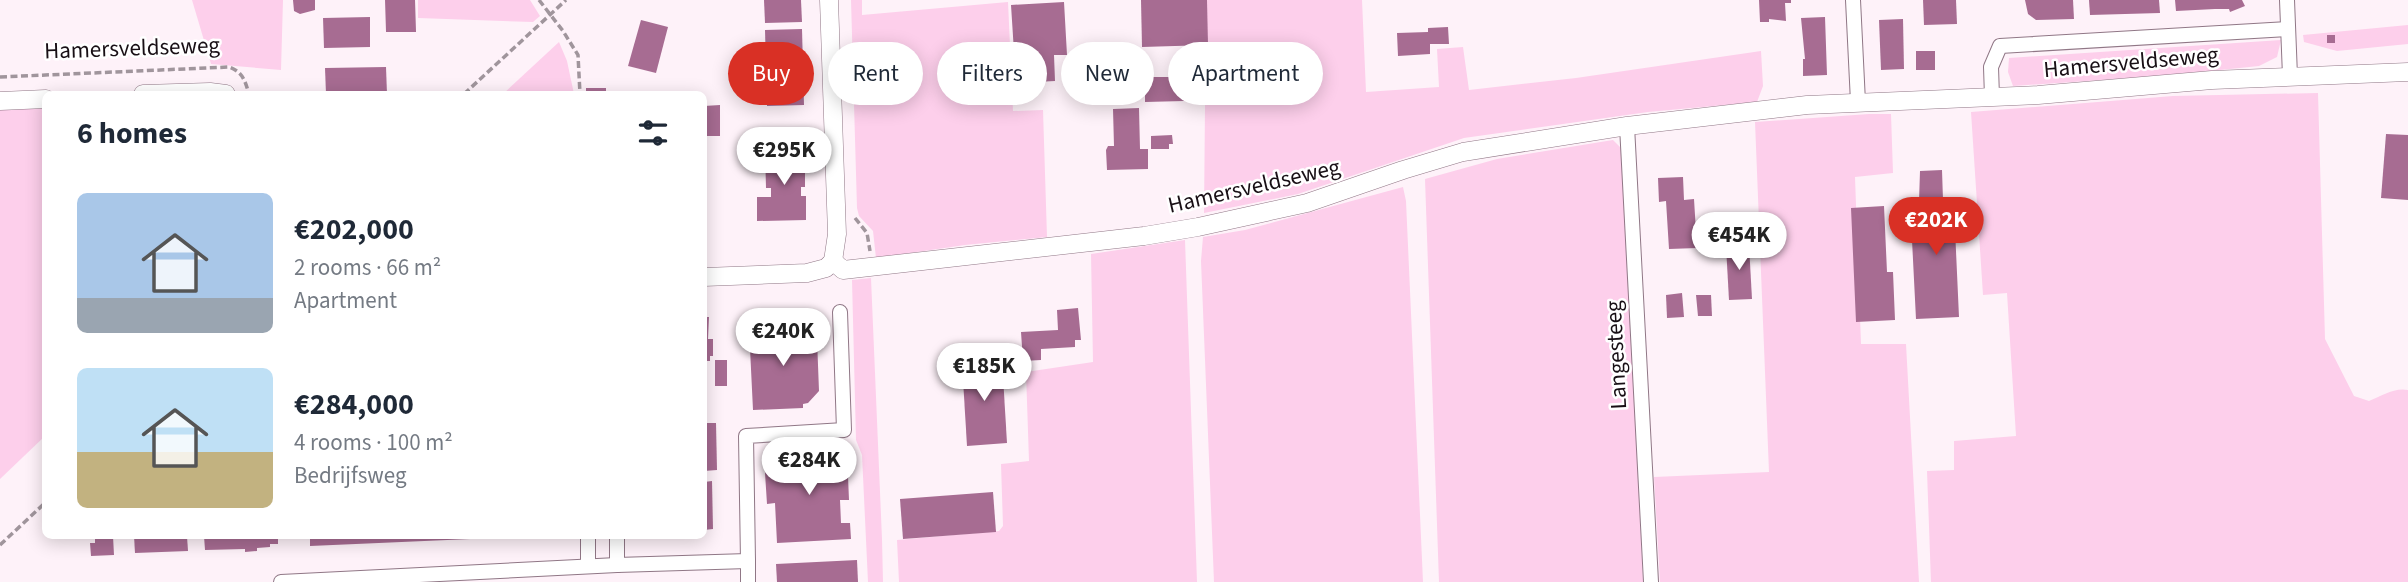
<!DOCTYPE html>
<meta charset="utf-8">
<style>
:root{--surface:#fff;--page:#f2f2f3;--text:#1f2937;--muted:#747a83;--accent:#d93025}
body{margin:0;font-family:"Source Sans 3",sans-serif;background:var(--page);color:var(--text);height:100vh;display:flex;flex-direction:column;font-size:26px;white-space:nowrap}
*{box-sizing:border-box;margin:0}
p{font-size:23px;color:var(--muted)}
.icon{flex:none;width:38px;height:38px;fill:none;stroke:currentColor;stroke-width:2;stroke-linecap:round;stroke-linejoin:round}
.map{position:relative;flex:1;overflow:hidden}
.drawer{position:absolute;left:42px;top:91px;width:665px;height:448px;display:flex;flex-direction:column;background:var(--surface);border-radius:10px;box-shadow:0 4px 18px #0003}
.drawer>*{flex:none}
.hud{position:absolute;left:728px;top:42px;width:665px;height:63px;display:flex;gap:14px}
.price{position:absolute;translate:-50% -60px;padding:0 16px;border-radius:24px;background:#fff;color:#222;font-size:23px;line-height:46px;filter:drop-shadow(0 2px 4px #0008)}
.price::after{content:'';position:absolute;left:50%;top:42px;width:21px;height:16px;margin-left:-10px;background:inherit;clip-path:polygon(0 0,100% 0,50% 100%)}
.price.active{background:var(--accent);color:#fff}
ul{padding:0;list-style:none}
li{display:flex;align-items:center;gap:21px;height:175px;padding:0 35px}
li span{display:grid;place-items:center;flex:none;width:196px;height:140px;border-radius:10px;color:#555}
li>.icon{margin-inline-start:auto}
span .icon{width:84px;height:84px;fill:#fffc;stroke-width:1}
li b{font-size:30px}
h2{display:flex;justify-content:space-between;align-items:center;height:84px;padding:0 35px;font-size:30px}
.chip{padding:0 24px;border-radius:32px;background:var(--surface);box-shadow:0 4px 18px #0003;font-size:24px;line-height:63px}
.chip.active{background:var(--accent);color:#fff}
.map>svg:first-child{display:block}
.green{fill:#fdcfeb}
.building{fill:#a76c92}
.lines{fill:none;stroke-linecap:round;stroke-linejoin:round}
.minor-casing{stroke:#907786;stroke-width:16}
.tertiary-casing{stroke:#907786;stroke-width:19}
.path{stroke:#a0959c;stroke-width:3.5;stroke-dasharray:7 3.5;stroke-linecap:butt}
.minor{stroke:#fff;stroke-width:14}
.tertiary{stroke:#fff;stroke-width:18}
.labels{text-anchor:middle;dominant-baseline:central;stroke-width:5;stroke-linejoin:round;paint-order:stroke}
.street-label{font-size:23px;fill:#180f15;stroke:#fff}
</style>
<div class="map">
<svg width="2408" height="582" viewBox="0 0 2408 582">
<rect width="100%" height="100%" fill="#fef2f9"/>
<g class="green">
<polygon points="192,0 283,0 281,70 211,64"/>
<polygon points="418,0 530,0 540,16 533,22 418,18"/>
<polygon points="851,0 862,0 862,15 1008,2 1013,111 1043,110 1047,237 965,245 876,258 873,231 859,216 857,208"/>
<polygon points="1206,0 1362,0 1366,92 1439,87 1437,49 1463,47 1469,90 1576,78 1761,51 1763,86 1757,102 1648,112 1464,138 1298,194 1204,213"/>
<polygon points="2408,25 2408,44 2337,51 2304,42 2303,35"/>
<polygon points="2281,40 2277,57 2259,66 2162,76 2013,86 2008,72 2009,58"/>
<polygon points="559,42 567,61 574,94 503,94"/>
<path d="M 2318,93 L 2325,339 L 2354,396 L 2369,401 C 2381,396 2395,387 2408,390 L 2408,582 L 1931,582 L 1927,471 L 1954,470 L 1954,441 L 2016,436 L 2007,293 L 1983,295 L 1971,112 L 2173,96 Z"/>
<polygon points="45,105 45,436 0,479 0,108"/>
<polygon points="1869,114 1891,114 1893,173 1855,177 1861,344 1906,344 1919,582 1660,582 1654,477 1769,472 1755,122"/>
<polygon points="1613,140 1621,148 1628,247 1643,582 1439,582 1425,179 1497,159"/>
<polygon points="1403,187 1406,201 1423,582 1214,582 1201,261 1203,237 1245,230"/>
<polygon points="1185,240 1197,582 899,582 897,540 999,531 1003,526 1001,464 1029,461 1026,372 1093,362 1091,254"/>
<polygon points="871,278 882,539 883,582 868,582 862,455 856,440 852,280"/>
</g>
<g class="building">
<polygon points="293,0 315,0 315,10 300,14 294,11"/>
<polygon points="385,0 415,0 416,32 386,32"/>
<polygon points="764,0 801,0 802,22 765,23"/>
<polygon points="1141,0 1207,0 1208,45 1142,47"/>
<polygon points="1759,0 1791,0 1791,3 1785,3 1786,21 1769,19 1769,22 1760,22"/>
<polygon points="1923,0 1956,0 1957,24 1924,25"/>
<polygon points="2025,0 2073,0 2074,19 2036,20 2028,14"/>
<polygon points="2089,0 2159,0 2160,13 2090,15"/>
<polygon points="2175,0 2242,0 2245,6 2230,12 2229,9 2215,9 2176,11"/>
<polygon points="1064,2 1067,55 1054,55 1055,81 1016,83 1011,5"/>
<polygon points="370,17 370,47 324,48 323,18"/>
<polygon points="1825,17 1827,75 1803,76 1803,59 1805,59 1801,18"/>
<polygon points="1903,19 1904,69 1881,70 1879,20"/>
<polygon points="641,20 668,27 656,73 628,66"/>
<polygon points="1448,27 1449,44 1430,44 1430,54 1398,56 1397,33 1428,32 1428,28"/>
<polygon points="802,29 804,105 767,106 765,30"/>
<rect x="2327" y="35" width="8" height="8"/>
<rect x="1916" y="51" width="19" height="19"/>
<polygon points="386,67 387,94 326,94 325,68"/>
<polygon points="1199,67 1211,67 1211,77 1199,76"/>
<polygon points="1145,77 1184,77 1184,101 1145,102"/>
<rect x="586" y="88" width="20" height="6"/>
<rect x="1076" y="89" width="12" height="11"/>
<polygon points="720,105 720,136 704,136 704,106"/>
<polygon points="1139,108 1140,149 1148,149 1148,169 1107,170 1106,150 1108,146 1114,146 1113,109"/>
<polygon points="2386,134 2408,135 2408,200 2381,198"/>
<polygon points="1172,135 1173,144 1169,144 1169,149 1151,149 1151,136"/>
<polygon points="805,149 805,187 801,187 801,196 806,196 806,220 757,221 757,197 771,197 771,188 766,188 765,150"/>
<polygon points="1942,170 1943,200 1948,200 1948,208 1954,207 1959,317 1916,319 1912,240 1937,238 1937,201 1919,202 1920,171"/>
<polygon points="1683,177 1684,200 1694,199 1697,248 1669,249 1666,201 1659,202 1658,178"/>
<polygon points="1884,206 1887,272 1893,272 1895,320 1856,322 1851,208"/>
<polygon points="1749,245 1752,299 1729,300 1726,246"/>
<polygon points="1682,293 1684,317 1667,318 1666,295"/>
<polygon points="1696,295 1711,295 1712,316 1698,316"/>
<polygon points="1078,308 1081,340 1075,340 1075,347 1041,349 1041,360 1023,361 1021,332 1058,330 1057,310"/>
<polygon points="704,317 709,317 708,339 713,339 713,356 710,356 710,361 704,361"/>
<polygon points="799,326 800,339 817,339 819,391 808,403 803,404 803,408 753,410 749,328"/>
<rect x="715" y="360" width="12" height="26"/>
<polygon points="1002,360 1007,443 967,446 962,363"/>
<polygon points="704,423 716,423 717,470 704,471"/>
<polygon points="847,453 849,500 840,500 841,523 850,523 851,539 777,543 775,503 767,504 765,473 770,463 782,455"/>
<polygon points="712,481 713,529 704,530 704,482"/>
<polygon points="993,492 996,532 903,539 900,499"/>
<polygon points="95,536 113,536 114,555 91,556 90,543 95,543"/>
<polygon points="134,536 187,536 188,551 135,553"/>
<polygon points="204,536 278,536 278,544 270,544 270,547 257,548 257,551 245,552 245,549 205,550"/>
<polygon points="310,536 492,536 493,538 310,546"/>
<polygon points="857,560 858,582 777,582 776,564"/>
</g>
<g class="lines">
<g class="minor-casing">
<g id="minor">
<polyline points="1853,0 1858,102"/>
<polyline points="2287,0 2290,76"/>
<polyline points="1992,97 1991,67 2000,46 2288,29"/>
<polyline points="1627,126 1651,582"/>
<polyline points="588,536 588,566"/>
<polyline points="617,536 617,565"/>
<polyline points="748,561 748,582"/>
<polyline points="281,582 617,565 748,561 746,436 844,430 840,312"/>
</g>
</g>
<g class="tertiary-casing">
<g id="tertiary">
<polyline points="829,0 837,234 833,261"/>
<polyline points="143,94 210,92 226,94"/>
<polyline points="0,101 46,99"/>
<polyline points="833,261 843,270 1144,236 1198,227 1307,203 1403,170 1463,152 1627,126 1807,105 2038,95 2212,80 2408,72"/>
<polyline points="704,277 807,273 826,268 833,261"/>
</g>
</g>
<g class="path">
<polyline points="539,0 563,31 578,55 580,94"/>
<path d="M 0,77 L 229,67 C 243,72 245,81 249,94"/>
<polyline points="464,94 566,0"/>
<polyline points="855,218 867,233 870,251"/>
<polyline points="0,545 46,502"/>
</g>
<use href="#minor" class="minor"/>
<use href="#tertiary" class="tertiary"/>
</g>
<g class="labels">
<g class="street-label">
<text transform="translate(132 48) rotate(-2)">Hamersveldseweg</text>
<text transform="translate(2131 62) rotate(-5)">Hamersveldseweg</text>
<text transform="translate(1254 186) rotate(-13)">Hamersveldseweg</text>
<text transform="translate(1616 355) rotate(-93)">Langesteeg</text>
</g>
</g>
</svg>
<b class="price" style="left:784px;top:187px">€295K</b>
<b class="price active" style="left:1936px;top:257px">€202K</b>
<b class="price" style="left:1739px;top:272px">€454K</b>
<b class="price" style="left:783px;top:368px">€240K</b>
<b class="price" style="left:984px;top:403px">€185K</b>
<b class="price" style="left:809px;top:497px">€284K</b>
<div class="hud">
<a class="chip active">Buy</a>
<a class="chip">Rent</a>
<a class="chip">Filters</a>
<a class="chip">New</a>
<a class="chip">Apartment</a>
</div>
<section class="drawer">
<h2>6 homes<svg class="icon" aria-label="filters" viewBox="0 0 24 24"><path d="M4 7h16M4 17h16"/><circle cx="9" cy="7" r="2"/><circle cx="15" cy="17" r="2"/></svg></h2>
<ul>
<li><span style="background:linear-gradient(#a9c7e8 75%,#9aa5b1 0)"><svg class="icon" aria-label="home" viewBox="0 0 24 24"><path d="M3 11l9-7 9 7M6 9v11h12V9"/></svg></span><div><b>€202,000</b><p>2 rooms · 66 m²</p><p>Apartment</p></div></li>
<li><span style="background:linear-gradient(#bfe0f5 60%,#c2b280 0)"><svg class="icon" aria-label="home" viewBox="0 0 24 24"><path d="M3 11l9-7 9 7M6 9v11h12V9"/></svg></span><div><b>€284,000</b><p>4 rooms · 100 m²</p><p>Bedrijfsweg</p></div></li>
</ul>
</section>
</div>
